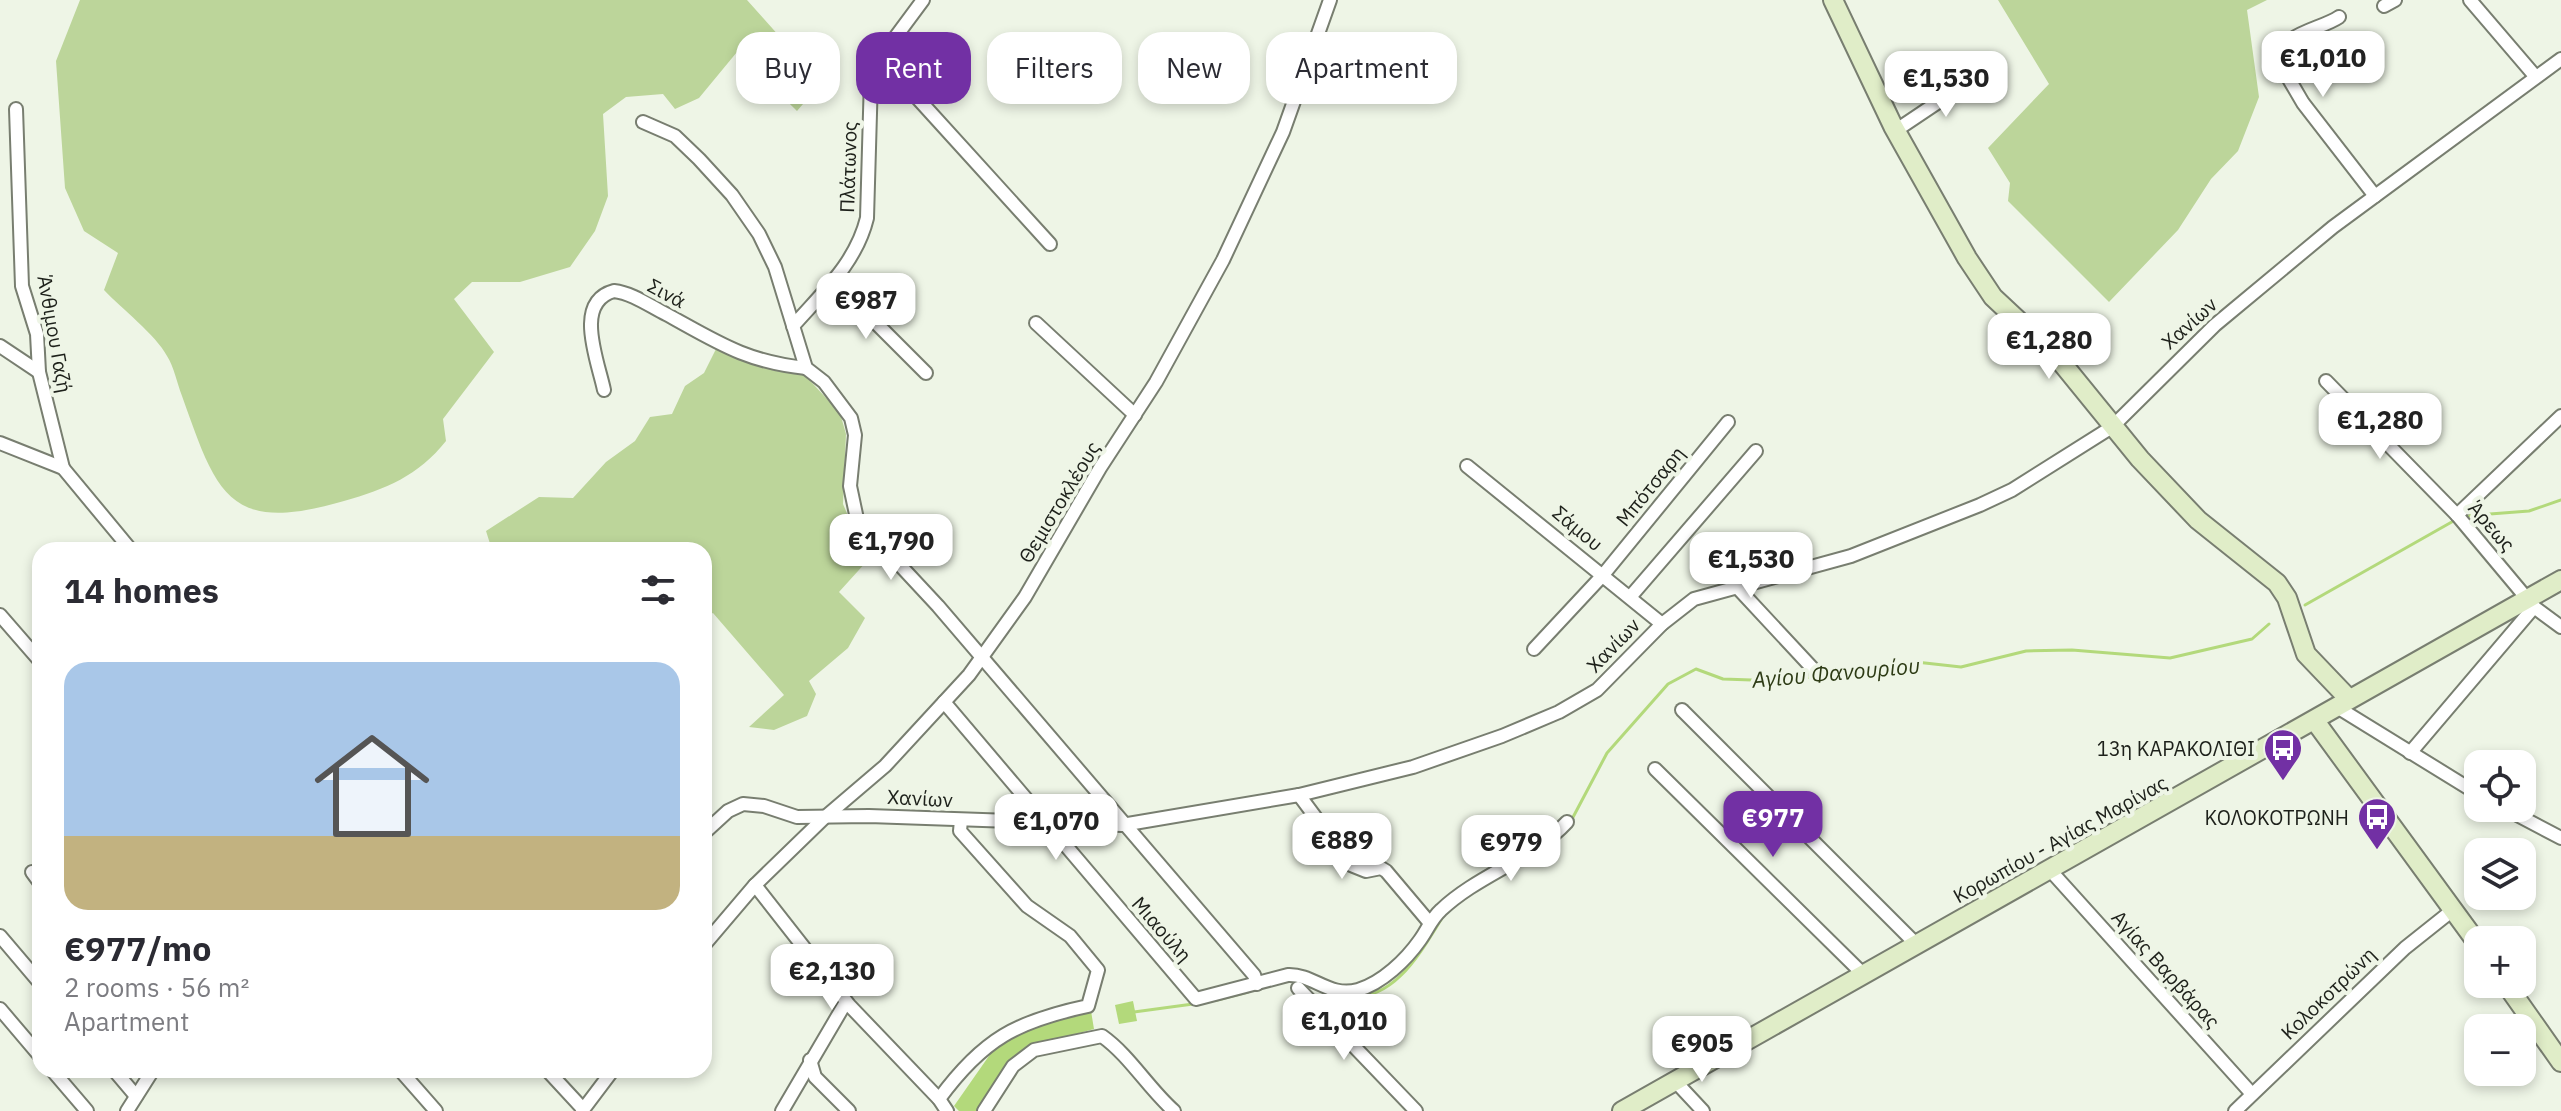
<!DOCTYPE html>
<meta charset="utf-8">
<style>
:root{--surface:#fff;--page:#f2f2f3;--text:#2b2b33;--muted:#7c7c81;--line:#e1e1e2;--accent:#7230a4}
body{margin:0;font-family:"IBM Plex Sans",sans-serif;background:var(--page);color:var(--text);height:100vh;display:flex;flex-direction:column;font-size:30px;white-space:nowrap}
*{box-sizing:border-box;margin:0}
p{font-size:26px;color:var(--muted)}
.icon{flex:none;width:44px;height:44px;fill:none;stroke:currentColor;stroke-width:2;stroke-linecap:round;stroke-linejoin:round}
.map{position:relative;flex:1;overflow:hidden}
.details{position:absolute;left:32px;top:542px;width:680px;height:536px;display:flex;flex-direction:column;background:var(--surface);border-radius:24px;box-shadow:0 4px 12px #0003}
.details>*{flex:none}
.guide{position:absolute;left:736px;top:32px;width:760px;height:72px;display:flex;gap:16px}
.buttons{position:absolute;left:2464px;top:750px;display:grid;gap:16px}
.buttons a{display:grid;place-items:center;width:72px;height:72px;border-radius:16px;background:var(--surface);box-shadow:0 4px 12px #0003;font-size:40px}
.price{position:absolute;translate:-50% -68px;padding:0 18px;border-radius:16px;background:#fff;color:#222;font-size:26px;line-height:52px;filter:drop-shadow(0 2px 4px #0008)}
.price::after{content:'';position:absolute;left:50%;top:48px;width:24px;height:18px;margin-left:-12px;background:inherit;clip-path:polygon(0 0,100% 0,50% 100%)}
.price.selected{background:var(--accent);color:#fff}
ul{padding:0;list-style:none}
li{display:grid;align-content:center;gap:16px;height:424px;padding:0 32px}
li+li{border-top:2px solid var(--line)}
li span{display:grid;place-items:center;height:248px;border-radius:24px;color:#555}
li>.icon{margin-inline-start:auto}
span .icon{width:144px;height:144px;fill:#fffc;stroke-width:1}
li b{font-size:34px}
h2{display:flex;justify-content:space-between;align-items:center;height:96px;padding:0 32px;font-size:34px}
.tag{padding:0 28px;border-radius:24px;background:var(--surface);box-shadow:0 4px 12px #0003;font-size:28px;line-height:72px}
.tag.selected{background:var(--accent);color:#fff}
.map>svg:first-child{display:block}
.green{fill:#bcd59a}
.water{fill:#b3d97b}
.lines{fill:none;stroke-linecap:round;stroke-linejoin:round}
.stream{stroke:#b3d97b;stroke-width:3}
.street-casing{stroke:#787e70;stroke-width:16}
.secondary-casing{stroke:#787e70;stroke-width:22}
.street{stroke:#fff;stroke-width:12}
.secondary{stroke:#e0edc8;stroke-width:18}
.labels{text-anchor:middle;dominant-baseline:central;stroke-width:8;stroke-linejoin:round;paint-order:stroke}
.street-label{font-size:20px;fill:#1d201a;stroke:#eef5e6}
.poi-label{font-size:20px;fill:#1d201a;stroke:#eef5e6;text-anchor:end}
.water-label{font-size:22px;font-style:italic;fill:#2d3b15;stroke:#eef5e6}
</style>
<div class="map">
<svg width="2561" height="1111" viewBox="0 0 2561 1111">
<rect width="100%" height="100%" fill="#eef5e6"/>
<g class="green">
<path d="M 80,0 L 747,0 L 821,83 L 797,111 L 737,52 L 699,98 L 675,109 L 663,94 L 626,97 L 603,114 L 608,196 L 595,231 L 570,267 L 520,282 L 472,282 L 454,299 L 494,352 L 443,419 L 446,441 C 418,476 386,489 344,501 C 228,535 217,494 182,396 C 177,383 174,367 167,356 C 156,335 121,308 104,290 L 118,253 L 84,231 L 65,188 L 56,61 Z"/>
<polygon points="1998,0 2267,0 2247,10 2259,97 2238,151 2211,179 2178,230 2109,302 2008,201 2010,183 1988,148 2049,84"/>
<polygon points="716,349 775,371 802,372 840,413 846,434 843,504 852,525 877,550 839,592 865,618 848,648 809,681 816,694 807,716 774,730 749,727 784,695 713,613 704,617 704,550 492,550 486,531 539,497 573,498 606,462 635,441 650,417 672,414 685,386 704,373"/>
</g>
<g class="water">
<polygon points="1133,1001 1137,1021 1119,1024 1115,1005"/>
<polygon points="1091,1011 1094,1029 1042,1043 977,1111 959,1111 954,1106 991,1053 1020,1027"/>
</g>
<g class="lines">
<g class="stream">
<polyline points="2464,516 2529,511 2561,500"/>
<polyline points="2305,605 2457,519"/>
<polyline points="1571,821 1607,753 1668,684 1696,669 1723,679 1782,681 1916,662 1961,667 2026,651 2072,650 2170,658 2252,639 2269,624"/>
<path d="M 1349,997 C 1397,1000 1422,949 1444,915"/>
<polyline points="1217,1000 1248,992"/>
<polyline points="1134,1012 1193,1004"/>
</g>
<g class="street-casing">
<g id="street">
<polyline points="2470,0 2535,76"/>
<polyline points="2384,6 2395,0"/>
<path d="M 2339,17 C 2320,30 2279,33 2279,62 L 2303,103 L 2375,196"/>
<polyline points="883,54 901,80 1050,244"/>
<polyline points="16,109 22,286 37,334 39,372 63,468"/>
<polyline points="643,122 675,136 699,159 732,195 759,234 775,267 806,368 824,382 851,418 855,435 850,486 857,519 938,606 1254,975 1257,984"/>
<polyline points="1895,131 1977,76"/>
<polyline points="834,281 926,373"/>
<polyline points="1036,323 1135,415"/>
<path d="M 793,326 C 823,292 856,263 867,218 L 871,78 L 877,62 L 923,0"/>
<polyline points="0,346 39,372"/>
<polyline points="2326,381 2457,515 2534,607 2561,627"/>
<path d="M 604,390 C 598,361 573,302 614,291 C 632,293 650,306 666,314 C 717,342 746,362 806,368"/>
<polyline points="0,443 63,468 131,550"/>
<polyline points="1467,466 1662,624"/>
<polyline points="2457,515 2561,416"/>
<polyline points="1735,585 1815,671"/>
<polyline points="1631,596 1756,451"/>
<polyline points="0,615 40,661"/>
<polyline points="1534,649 1603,575 1728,422"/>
<path d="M 944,702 L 1196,999 L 1288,975 C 1314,974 1329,998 1358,990 C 1382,983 1406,960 1420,940 C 1428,929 1431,919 1441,910 C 1479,874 1532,860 1567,822"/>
<polyline points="2337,707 2478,794"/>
<polyline points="1682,710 1917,945"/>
<polyline points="2410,753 2534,607"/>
<polyline points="1655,769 1864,975"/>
<polyline points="1299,795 1351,865 1366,871 1381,868 1386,871 1429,922"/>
<polyline points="2504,808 2561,838"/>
<polyline points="704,833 728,811 743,804 764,806 797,817 869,816 1122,825 1299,795 1413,767 1502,736 1559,712 1597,690 1662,624 1694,599 1851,556 1980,505 2012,490 2112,427 2215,325 2333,227 2561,59"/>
<polyline points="2050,870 2252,1094"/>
<polyline points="32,872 40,883"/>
<polyline points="755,885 849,1005 939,1099 947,1111"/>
<polyline points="0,936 40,983"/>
<polyline points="704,945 755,885 824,818 885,766 969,675 1025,597 1100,468 1156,382 1223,260 1283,132 1330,0"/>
<polyline points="1298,988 1416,1111"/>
<polyline points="0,1009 40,1056"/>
<polyline points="810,1060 815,1077 849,1111"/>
<polyline points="52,1070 87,1111"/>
<polyline points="114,1070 136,1096"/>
<polyline points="400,1070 436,1111"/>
<polyline points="547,1070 583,1109"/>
<polyline points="1675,1081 1703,1111"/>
<path d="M 939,1099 C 983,1039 1017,1021 1088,1006 L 1098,970 L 1070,936 L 1027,906 L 960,831 L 961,820"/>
<polyline points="127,1111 153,1070"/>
<polyline points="582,1111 613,1070"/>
<polyline points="782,1111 846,1002"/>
<path d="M 984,1111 L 1013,1066 L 1034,1050 L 1102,1036 C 1130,1056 1148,1088 1174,1111"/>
<polyline points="2235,1111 2405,948 2454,909"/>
</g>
</g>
<g class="secondary-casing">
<g id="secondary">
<polyline points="1833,0 1893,126 1967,258 1993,297 2057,357 2140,459 2198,520 2277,583 2287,598 2306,654 2349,699"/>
<polyline points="2315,721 2478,944"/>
<polyline points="2506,984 2561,1062"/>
<polyline points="1622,1111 2561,580"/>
</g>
</g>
<use href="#street" class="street"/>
<use href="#secondary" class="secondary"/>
</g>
<defs>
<g id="bus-pin" transform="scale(2)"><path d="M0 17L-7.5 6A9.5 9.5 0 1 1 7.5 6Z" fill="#7230a4" stroke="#eef5e6"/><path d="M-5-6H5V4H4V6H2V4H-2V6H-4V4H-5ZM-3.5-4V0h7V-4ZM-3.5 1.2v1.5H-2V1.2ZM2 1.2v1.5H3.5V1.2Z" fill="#fff"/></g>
</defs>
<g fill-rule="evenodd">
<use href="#bus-pin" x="2283" y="748"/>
<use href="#bus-pin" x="2377" y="817"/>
</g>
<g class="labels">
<g class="street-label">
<text transform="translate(848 167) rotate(-88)">Πλάτωνος</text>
<text transform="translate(667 293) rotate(28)">Σινά</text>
<text transform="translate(2189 323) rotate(-42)">Χανίων</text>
<text transform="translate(55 334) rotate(80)">Άνθιμου Γαζή</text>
<text transform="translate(1650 486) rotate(-51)">Μπότσαρη</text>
<text transform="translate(1059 502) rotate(-59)">Θεμιστοκλέους</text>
<text transform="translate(2492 526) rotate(49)">Άρεως</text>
<text transform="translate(1578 528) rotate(40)">Σάμου</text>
<text transform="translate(1613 645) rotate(-46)">Χανίων</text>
<text transform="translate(920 798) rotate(3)">Χανίων</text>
<text transform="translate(2060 839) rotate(-29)">Κορωπίου - Αγίας Μαρίνας</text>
<text transform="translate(1162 929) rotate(49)">Μιαούλη</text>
<text transform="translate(2166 969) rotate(48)">Αγίας Βαρβάρας</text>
<text transform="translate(2328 993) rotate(-44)">Κολοκοτρώνη</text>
</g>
<g class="poi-label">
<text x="2255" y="748">13η ΚΑΡΑΚΟΛΙΘΙ</text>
<text x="2349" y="817">ΚΟΛΟΚΟΤΡΩΝΗ</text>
</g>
<g class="water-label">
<text transform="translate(1836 672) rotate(-5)">Αγίου Φανουρίου</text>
</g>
</g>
</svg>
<div class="buttons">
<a><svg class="icon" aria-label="locate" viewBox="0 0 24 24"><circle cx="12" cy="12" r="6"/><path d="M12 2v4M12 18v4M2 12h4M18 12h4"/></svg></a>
<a><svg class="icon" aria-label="layers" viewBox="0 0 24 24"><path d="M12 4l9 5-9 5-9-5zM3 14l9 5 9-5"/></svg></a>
<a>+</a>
<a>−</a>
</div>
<b class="price" style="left:2323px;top:99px">€1,010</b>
<b class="price" style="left:1946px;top:119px">€1,530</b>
<b class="price" style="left:866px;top:341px">€987</b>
<b class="price" style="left:2049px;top:381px">€1,280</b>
<b class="price" style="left:2380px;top:461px">€1,280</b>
<b class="price" style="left:891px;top:582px">€1,790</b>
<b class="price" style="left:1751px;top:600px">€1,530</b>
<b class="price selected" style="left:1773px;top:859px">€977</b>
<b class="price" style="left:1056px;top:862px">€1,070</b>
<b class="price" style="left:1342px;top:881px">€889</b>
<b class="price" style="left:1511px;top:883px">€979</b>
<b class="price" style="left:832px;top:1012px">€2,130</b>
<b class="price" style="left:1344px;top:1062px">€1,010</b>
<b class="price" style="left:1702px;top:1084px">€905</b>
<div class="guide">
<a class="tag">Buy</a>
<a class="tag selected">Rent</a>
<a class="tag">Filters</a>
<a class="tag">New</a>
<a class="tag">Apartment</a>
</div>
<section class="details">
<h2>14 homes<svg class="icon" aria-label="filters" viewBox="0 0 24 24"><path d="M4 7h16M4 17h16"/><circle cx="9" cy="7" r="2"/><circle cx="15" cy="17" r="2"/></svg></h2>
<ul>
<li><span style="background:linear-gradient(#a9c7e8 70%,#c2b280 0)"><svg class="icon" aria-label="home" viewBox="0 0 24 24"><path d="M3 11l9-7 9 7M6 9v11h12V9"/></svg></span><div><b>€977/mo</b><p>2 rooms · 56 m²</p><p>Apartment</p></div></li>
</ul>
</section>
</div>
